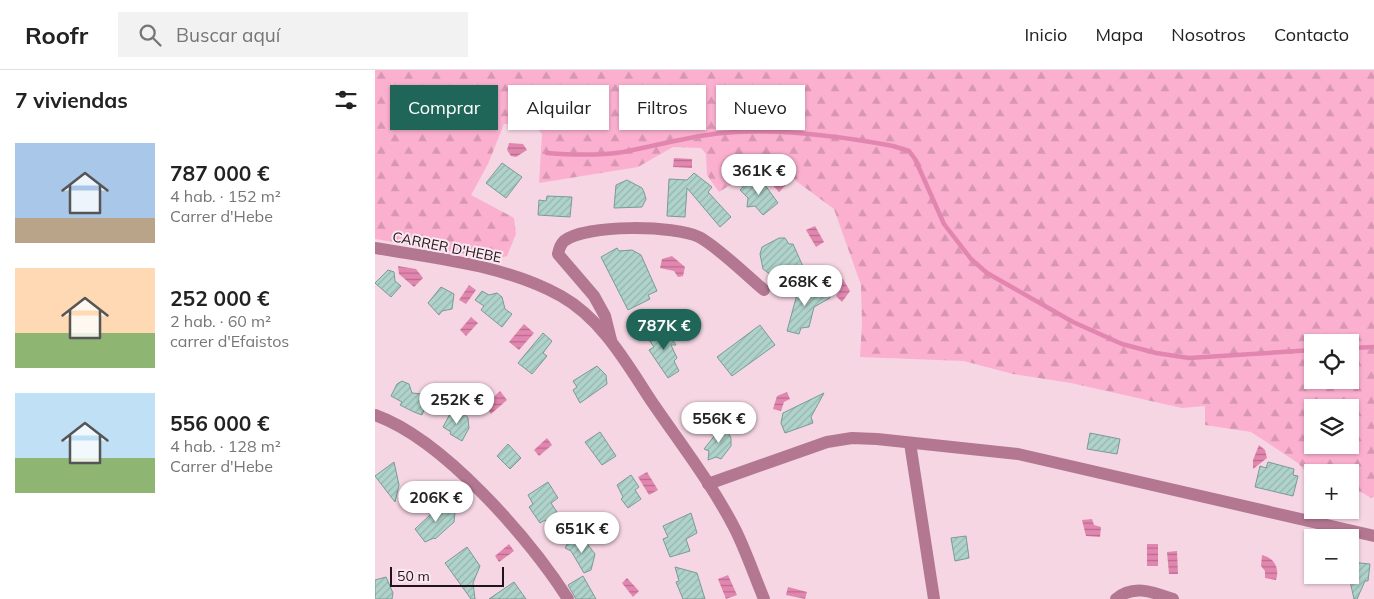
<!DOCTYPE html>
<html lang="es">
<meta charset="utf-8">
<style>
:root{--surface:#fff;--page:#f2f2f2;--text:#222;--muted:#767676;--line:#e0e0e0;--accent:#1f6659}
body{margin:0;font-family:Mulish,sans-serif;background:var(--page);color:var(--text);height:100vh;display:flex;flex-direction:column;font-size:19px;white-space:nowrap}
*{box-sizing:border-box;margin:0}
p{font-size:16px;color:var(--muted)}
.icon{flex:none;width:28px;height:28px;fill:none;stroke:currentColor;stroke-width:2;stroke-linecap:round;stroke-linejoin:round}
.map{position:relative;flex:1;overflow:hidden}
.details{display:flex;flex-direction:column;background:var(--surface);width:375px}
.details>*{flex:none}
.hud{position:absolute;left:15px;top:15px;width:475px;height:45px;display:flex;gap:10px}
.buttons{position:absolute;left:929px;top:264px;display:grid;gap:10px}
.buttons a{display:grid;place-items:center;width:55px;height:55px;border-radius:0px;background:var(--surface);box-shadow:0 1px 4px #0004;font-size:25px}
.scale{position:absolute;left:15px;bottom:12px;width:114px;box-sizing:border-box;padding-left:5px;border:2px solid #1f1419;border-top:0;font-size:14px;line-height:18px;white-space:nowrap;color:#1f1419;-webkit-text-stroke:4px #fbe7ef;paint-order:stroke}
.price{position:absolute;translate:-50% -42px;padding:0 11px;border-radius:18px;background:#fff;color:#222;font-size:16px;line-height:32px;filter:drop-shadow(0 1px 2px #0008)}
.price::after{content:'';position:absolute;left:50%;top:30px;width:15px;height:11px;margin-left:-8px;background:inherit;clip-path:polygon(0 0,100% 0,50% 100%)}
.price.active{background:var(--accent);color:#fff}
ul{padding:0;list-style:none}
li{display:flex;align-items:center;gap:15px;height:125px;padding:0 15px}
li span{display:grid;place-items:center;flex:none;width:140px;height:100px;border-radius:0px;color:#555}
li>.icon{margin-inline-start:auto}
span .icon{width:60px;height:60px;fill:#fffc;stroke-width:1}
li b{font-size:21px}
h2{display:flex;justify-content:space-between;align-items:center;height:60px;padding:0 15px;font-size:21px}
.tag{padding:0 18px;border-radius:0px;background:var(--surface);box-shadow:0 1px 4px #0004;font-size:18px;line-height:45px}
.tag.active{background:var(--accent);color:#fff}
header{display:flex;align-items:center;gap:30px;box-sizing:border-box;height:70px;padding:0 25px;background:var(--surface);border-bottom:1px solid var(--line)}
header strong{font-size:24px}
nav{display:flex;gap:28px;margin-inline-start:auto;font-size:18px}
.search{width:350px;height:45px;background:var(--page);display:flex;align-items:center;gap:12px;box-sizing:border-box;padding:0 18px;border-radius:0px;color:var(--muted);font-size:19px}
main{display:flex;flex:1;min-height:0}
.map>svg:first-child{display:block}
.forest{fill:url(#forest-firs);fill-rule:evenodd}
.water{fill:url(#water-rules)}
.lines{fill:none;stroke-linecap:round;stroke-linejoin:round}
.stream{stroke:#e286b0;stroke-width:4.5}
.building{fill:url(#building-hatch);stroke:#799b93}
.minor{stroke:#b37791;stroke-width:12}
.labels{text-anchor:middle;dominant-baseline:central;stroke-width:4;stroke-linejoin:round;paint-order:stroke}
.street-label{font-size:14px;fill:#1f1419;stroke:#fbe7ef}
</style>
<header>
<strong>Roofr</strong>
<div class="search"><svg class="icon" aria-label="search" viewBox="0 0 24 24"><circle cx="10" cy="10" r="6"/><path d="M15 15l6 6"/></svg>Buscar aquí</div>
<nav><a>Inicio</a><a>Mapa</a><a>Nosotros</a><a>Contacto</a></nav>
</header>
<main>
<section class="details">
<h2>7 viviendas<svg class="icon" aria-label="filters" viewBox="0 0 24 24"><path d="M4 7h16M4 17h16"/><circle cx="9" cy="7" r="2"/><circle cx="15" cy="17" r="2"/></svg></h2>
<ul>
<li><span style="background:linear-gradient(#a9c7e8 75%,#b9a48a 0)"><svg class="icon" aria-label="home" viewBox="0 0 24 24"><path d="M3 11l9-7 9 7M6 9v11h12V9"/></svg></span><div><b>787 000 €</b><p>4 hab. · 152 m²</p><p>Carrer d'Hebe</p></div></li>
<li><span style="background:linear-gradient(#ffd9b3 65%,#8fb573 0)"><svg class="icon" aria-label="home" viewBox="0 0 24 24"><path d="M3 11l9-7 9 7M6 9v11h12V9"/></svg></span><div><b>252 000 €</b><p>2 hab. · 60 m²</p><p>carrer d'Efaistos</p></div></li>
<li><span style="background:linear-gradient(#bfe0f5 65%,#8fb573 0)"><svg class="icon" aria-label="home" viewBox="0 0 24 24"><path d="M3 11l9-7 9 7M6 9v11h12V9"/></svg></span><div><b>556 000 €</b><p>4 hab. · 128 m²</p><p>Carrer d'Hebe</p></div></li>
</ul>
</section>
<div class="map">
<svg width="999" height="529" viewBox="0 0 999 529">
<defs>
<pattern id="forest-firs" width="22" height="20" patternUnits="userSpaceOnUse" patternTransform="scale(1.25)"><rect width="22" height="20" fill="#fbb0d0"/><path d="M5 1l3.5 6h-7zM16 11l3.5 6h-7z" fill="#d796b2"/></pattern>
<pattern id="water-rules" width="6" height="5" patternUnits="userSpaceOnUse" patternTransform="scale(1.25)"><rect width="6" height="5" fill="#e286b0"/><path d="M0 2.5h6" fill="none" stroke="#b76c8e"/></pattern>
<pattern id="building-hatch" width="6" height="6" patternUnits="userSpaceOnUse" patternTransform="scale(1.25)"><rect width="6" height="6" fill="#afd3ca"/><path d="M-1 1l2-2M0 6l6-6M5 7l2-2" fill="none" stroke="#96b4ad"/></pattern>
</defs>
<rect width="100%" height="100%" fill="#f6d6e3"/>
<path class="forest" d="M 0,0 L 999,0 L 999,427 L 996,428 L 988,423 L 975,420 L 975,402 L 938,402 L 937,409 L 923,393 L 876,362 L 830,355 L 830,336 L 807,338 L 696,313 L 638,304 L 589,291 L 485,287 L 487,253 L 486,215 L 459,139 L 394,91 L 344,122 L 332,105 L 331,84 L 326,78 L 298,77 L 263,97 L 164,113 L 167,64 L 159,54 L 129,54 L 113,94 L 96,125 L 139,148 L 141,164 L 132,186 L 122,189 L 0,169 ZM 938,272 L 975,272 L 975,310 L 938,310 ZM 938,338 L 975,338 L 975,375 L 938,375 Z"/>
<g class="water">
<polygon points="134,73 148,74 152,80 141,87 136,86 132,80"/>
<polygon points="299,88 317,89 317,98 298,97"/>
<polygon points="398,100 411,115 404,122 390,107"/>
<polygon points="440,156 449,172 441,177 431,160"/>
<polygon points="297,186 310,197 308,206 303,207 299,201 285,198 287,189"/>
<polygon points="23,196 41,199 48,208 39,217 24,204"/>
<polygon points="468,209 475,221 467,232 461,226 466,219 462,214"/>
<polygon points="94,215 101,220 91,234 84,230"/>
<path d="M 303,244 L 308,244 L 309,250 L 316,259 L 313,264 L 309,264 C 302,260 298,251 303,244 Z"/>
<polygon points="96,247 103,253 91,266 85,260"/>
<polygon points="149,254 159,263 144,280 134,272"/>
<polygon points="125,321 132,330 116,344 109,336"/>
<polygon points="412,322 415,329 409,332 406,341 398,339 402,326"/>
<polygon points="172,368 177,375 164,386 159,380"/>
<polygon points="884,375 890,380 892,388 878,399 878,390"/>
<polygon points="272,402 283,420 274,425 263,407"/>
<polygon points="52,421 57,427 46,439 40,434"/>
<polygon points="222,443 232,456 226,461 216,448"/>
<polygon points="717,449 719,455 726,457 725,467 711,466 707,450"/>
<polygon points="134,474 139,481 124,492 120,486"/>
<rect x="772" y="474" width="11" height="22"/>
<polygon points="802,481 803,504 794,504 792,482"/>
<path d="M 887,485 C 899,488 905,498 901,510 L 890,508 L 890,501 L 886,496 Z"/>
<polygon points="353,505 362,525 351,529 343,509"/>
<polygon points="252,508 264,521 258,527 247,513"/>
<polygon points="413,517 432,522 430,529 411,525"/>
</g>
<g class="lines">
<g class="stream">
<path d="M 172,83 C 197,85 222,86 248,82 C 281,76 314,66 348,63 C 403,58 464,66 518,76 L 534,81 L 540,89 L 569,154 L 596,189 L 612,203 L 698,252 L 747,274 L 781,283 L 814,288 L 938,280"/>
<polyline points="975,278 999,277"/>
</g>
</g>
<g class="building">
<polygon points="127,93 147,107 131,128 111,113"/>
<polygon points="319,103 337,117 333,122 356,147 345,157 312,118 310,147 292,146 294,109 312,110"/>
<polygon points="378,106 387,115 390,115 403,133 388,145 380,136 372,137 373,128 365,120"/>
<polygon points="252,110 267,118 269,122 271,129 267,137 239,138 241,115"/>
<polygon points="172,126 197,127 195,147 163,145 164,130 171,131"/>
<polygon points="404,168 410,168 414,174 418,174 430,201 407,214 402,206 396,205 388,199 385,184 387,177"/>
<polygon points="242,178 244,181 257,180 266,185 282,221 273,225 275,229 253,240 226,187"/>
<polygon points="13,200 19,202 20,211 26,216 16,227 0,213"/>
<polygon points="427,206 436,221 452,220 455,228 439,237 434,257 426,258 424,264 412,261"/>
<polygon points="66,217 79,224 77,239 67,241 64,245 53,233"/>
<polygon points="107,221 114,225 122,223 127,227 130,239 137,244 127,257 106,240 109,236 100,230"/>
<polygon points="385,255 400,275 357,306 342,287"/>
<polygon points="282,257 290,258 301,275 296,275 302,288 299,291 304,301 293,308 274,280 279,277 274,270 274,265"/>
<polygon points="168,263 177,271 168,283 172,286 157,304 143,293"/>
<polygon points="222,296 231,305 232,314 205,333 198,320 202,317 198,311"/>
<polygon points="27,311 34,314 37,323 48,324 52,327 52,342 49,340 47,345 39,342 25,335 27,332 16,326 22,314"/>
<polygon points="449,323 436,347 438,353 410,363 406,353 408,343"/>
<polygon points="76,342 90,344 93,348 94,358 87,371 75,364 76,362 68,357"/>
<polygon points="349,354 356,368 356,376 346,389 341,387 333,390 334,381 329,379"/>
<polygon points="225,362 241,386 227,395 210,372"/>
<polygon points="715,363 745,369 742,384 712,379"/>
<polygon points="133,374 146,388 135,399 122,386"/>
<polygon points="19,392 24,415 20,432 0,406"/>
<polygon points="893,392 919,399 918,405 923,406 918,426 880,417 885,396 891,398"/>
<polygon points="256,405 264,417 260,420 266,429 253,438 246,429 248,427 242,415"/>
<polygon points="173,412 183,428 176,433 184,445 172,454 170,450 165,453 154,437 158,434 153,425"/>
<polygon points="69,432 80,442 79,452 60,469 59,468 50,472 40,459"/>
<polygon points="316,443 322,463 311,469 315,481 295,487 288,469 293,467 288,456"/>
<polygon points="591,466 594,488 580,491 576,468"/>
<polygon points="201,468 210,471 220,484 216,500 209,503 196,481 190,478 195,469"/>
<polygon points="92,477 105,496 98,513 100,529 96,529 70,493"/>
<polygon points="975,492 995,494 993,511 990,511 982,529 979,529 975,511"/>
<polygon points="300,497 322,503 330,529 308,529 301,512 304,511"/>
<polygon points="208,506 221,529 201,529 193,515"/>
<polygon points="11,507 18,523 17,529 0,529 0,510"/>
<polygon points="139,512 151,529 114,529"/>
</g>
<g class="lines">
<g class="minor">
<path d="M 0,178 C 63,189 130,195 186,226 C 227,249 252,294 277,332 C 305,373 337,414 360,459 C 371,481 379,505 389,529"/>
<path d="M 236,270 L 230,246 L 219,226 L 183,184 C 184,179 185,175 189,171 C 210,154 301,155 324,167 C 343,177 371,205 389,220"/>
<path d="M 0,345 C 68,369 155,469 193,529"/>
<polyline points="535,373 559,529"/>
<polyline points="333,414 452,372 477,368 502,369 643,384 999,466"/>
<path d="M 741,529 C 758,514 778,522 798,529"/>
</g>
</g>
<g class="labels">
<g class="street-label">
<text transform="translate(72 177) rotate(11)">CARRER D'HEBE</text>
</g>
</g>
</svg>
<div class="buttons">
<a><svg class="icon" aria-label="locate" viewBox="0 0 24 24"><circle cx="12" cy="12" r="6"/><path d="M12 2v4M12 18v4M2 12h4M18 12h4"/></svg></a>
<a><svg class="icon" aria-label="layers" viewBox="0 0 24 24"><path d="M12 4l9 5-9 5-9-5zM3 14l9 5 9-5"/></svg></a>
<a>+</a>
<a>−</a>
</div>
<div class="scale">50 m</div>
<b class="price" style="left:384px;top:126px">361K €</b>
<b class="price" style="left:430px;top:237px">268K €</b>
<b class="price active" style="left:289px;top:281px">787K €</b>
<b class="price" style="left:82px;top:355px">252K €</b>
<b class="price" style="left:344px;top:374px">556K €</b>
<b class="price" style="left:61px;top:453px">206K €</b>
<b class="price" style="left:207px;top:484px">651K €</b>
<div class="hud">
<a class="tag active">Comprar</a>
<a class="tag">Alquilar</a>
<a class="tag">Filtros</a>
<a class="tag">Nuevo</a>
</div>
</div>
</main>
